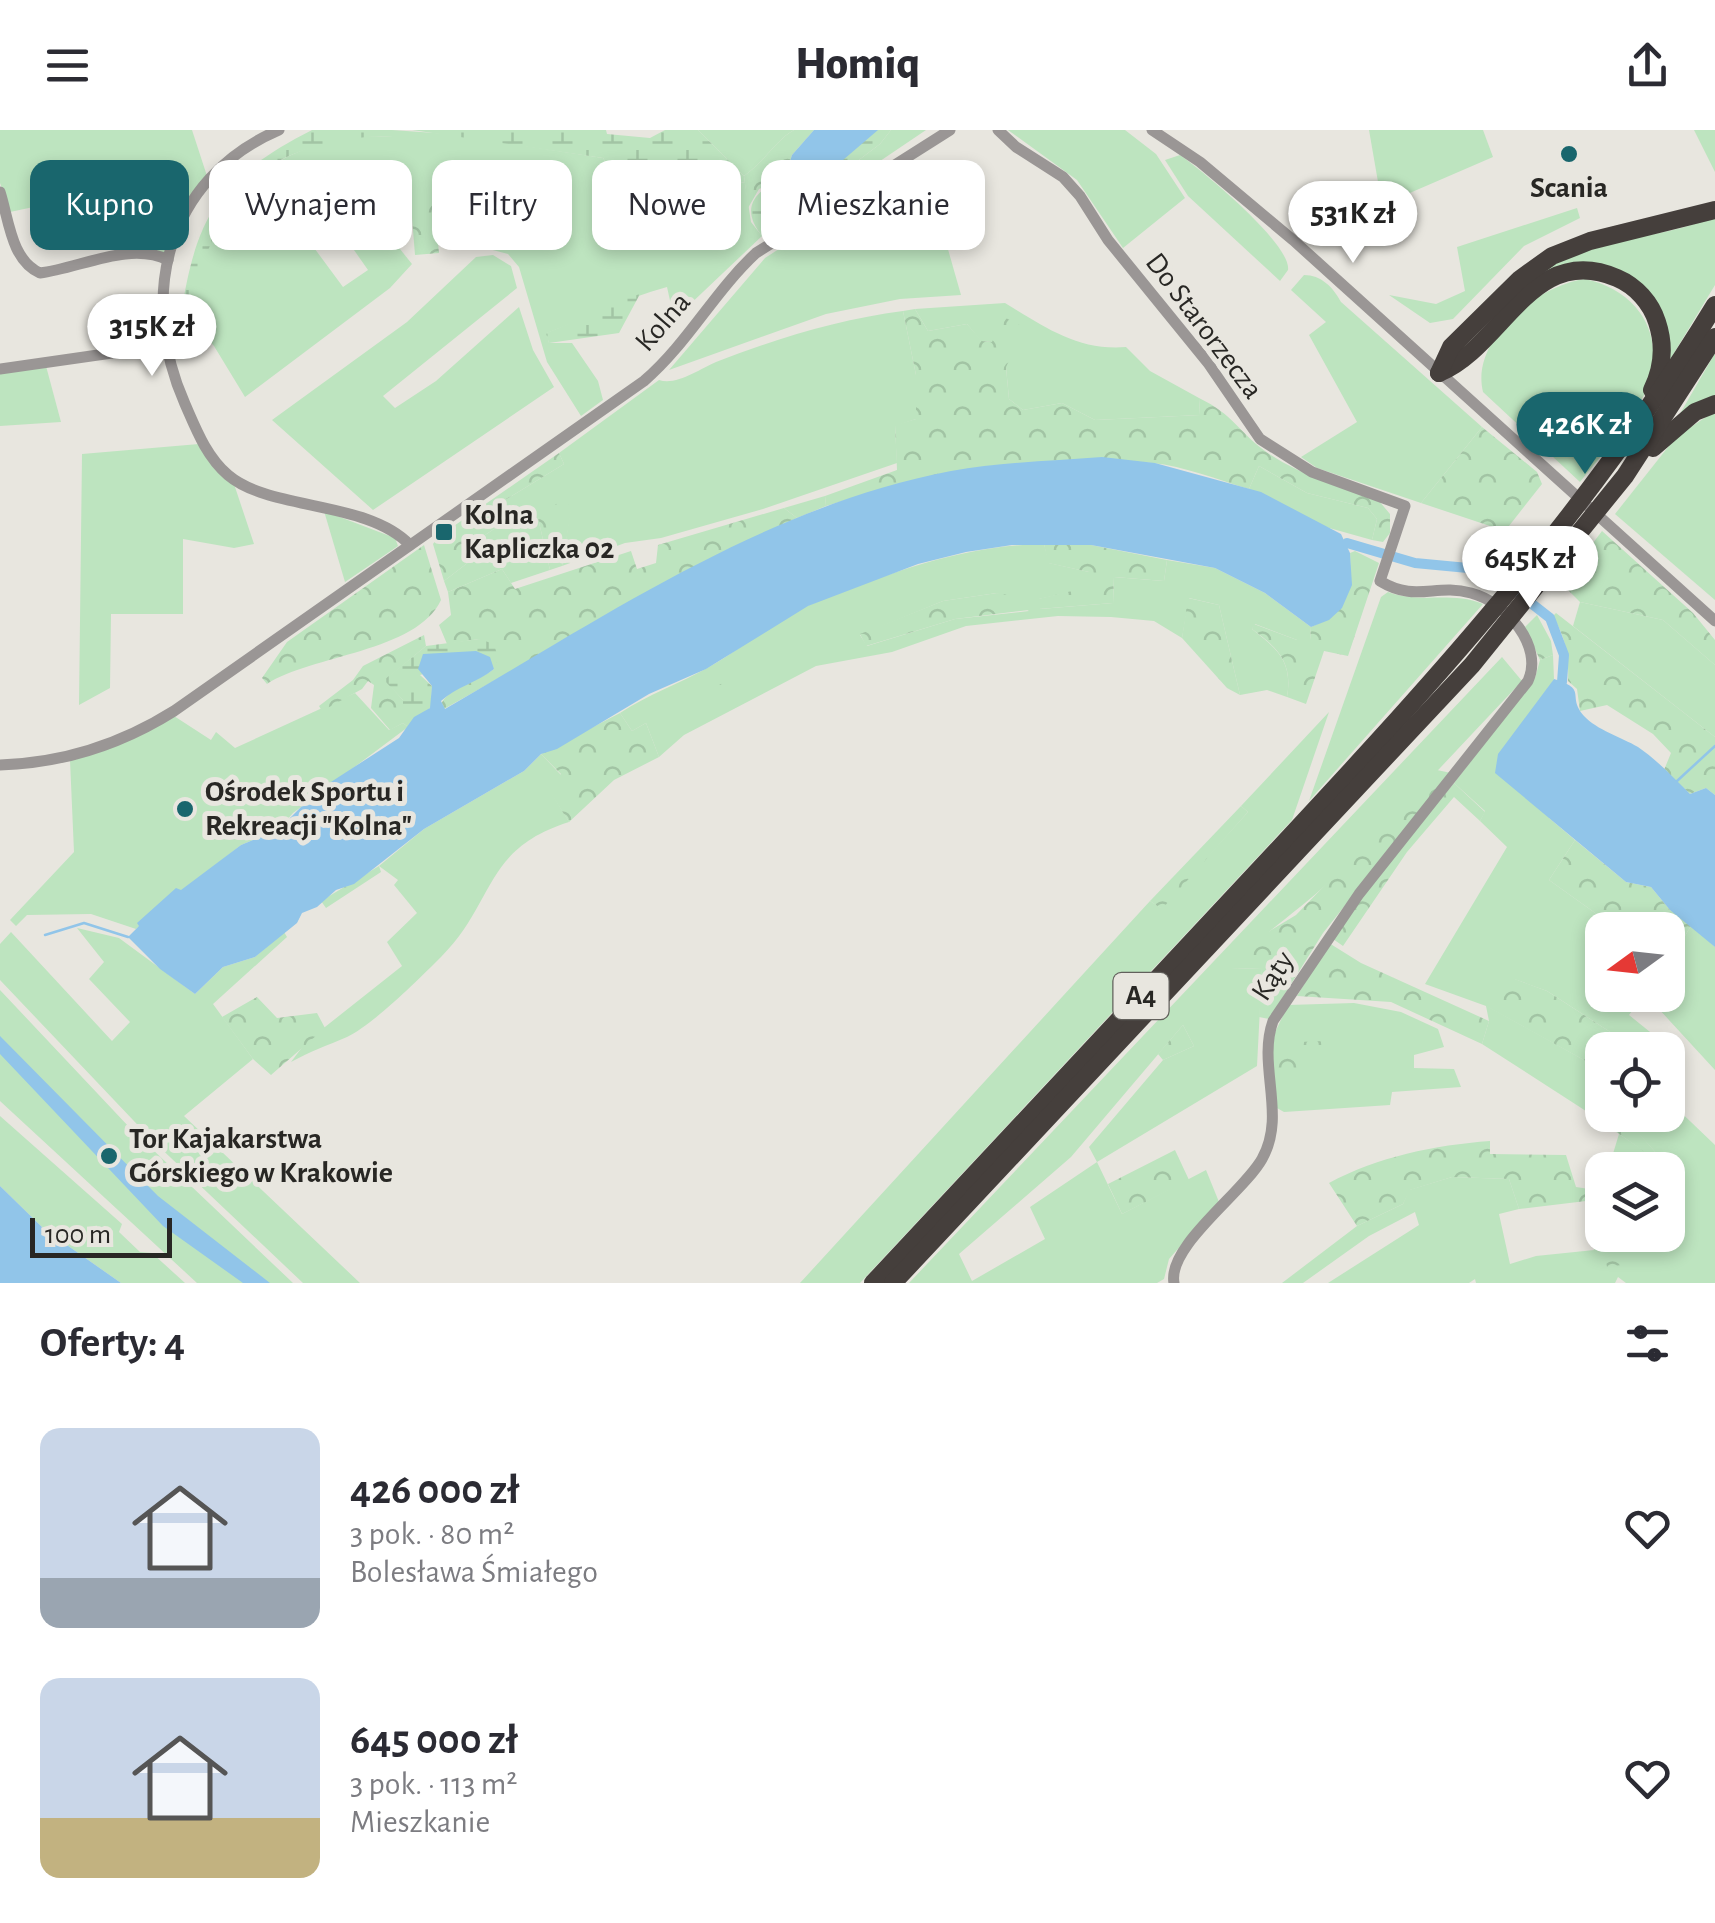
<!DOCTYPE html>
<html lang="pl">
<meta charset="utf-8">
<style>
:root{--surface:#fff;--page:#f2f2f3;--text:#2b2b33;--muted:#7c7c81;--accent:#19666d}
body{margin:0;font-family:"Alegreya Sans",sans-serif;background:var(--page);color:var(--text);height:100vh;display:flex;flex-direction:column;font-size:38px;white-space:nowrap}
*{box-sizing:border-box;margin:0}
p{font-size:32px;color:var(--muted)}
.icon{flex:none;width:55px;height:55px;fill:none;stroke:currentColor;stroke-width:2;stroke-linecap:round;stroke-linejoin:round}
.map{position:relative;height:1153px;overflow:hidden}
.drawer{display:flex;flex-direction:column;background:var(--surface);flex:1}
.drawer>*{flex:none}
.top-card{position:absolute;left:30px;top:30px;width:1000px;height:90px;display:flex;gap:20px}
.needle{width:65px;rotate:255deg}
.buttons{position:absolute;left:1585px;top:782px;display:grid;gap:20px}
.buttons a{display:grid;place-items:center;width:100px;height:100px;border-radius:20px;background:var(--surface);box-shadow:0 5px 15px #0003;font-size:50px}
.scale{position:absolute;left:30px;bottom:25px;width:142px;box-sizing:border-box;padding-left:10px;border:5px solid #282724;border-top:0;font-size:28px;line-height:35px;white-space:nowrap;color:#282724;-webkit-text-stroke:8px #e8e6df;paint-order:stroke}
.price{position:absolute;translate:-50% -85px;padding:0 22px;border-radius:35px;background:#fff;color:#222;font-size:32px;line-height:65px;filter:drop-shadow(0 2px 5px #0008)}
.price::after{content:'';position:absolute;left:50%;top:60px;width:30px;height:22px;margin-left:-15px;background:inherit;clip-path:polygon(0 0,100% 0,50% 100%)}
.price.on{background:var(--accent);color:#fff}
ul{padding:0;list-style:none}
li{display:flex;align-items:center;gap:30px;height:250px;padding:0 40px}
li span{display:grid;place-items:center;flex:none;width:280px;height:200px;border-radius:20px;color:#555}
li>.icon{margin-inline-start:auto}
span .icon{width:120px;height:120px;fill:#fffc;stroke-width:1}
li b{font-size:42px}
h2{display:flex;justify-content:space-between;align-items:center;height:120px;padding:0 40px;font-size:42px}
.chip{padding:0 35px;border-radius:20px;background:var(--surface);box-shadow:0 5px 15px #0003;font-size:35px;line-height:90px}
.chip.on{background:var(--accent);color:#fff}
header{display:flex;justify-content:space-between;align-items:center;height:130px;padding:0 40px;background:var(--surface);font-size:45px;font-weight:800}
.map>svg:first-child{display:block}
.green{fill:#bde4bf;fill-rule:evenodd}
.forest{fill:url(#forest-crowns)}
.wetland{fill:url(#wetland-marsh)}
.water{fill:#91c5e9}
.lines{fill:none;stroke-linecap:round;stroke-linejoin:round}
.stream{stroke:#91c5e9;stroke-width:2.5}
.canal{stroke:#91c5e9;stroke-width:10}
.minor{stroke:#9a9695;stroke-width:11}
.highway{stroke:#453f3c;stroke-width:18}
.poi-dot{fill:#19666d;stroke:#e8e6df;stroke-width:4}
.labels{text-anchor:middle;dominant-baseline:central;stroke-width:10;stroke-linejoin:round;paint-order:stroke}
.shield{fill:#e8e6df;stroke:#62605c;stroke-width:2.5}
.shield-label{font-size:28px;font-weight:bold;fill:#282724}
.poi-label{font-size:30px;font-weight:bold;fill:#282724;stroke:#e8e6df;text-anchor:start}
.street-label{font-size:30px;fill:#282724;stroke:#e8e6df}
</style>
<header><svg class="icon" aria-label="menu" viewBox="0 0 24 24"><path d="M4 6h16M4 12h16M4 18h16"/></svg>Homiq<svg class="icon" aria-label="share" viewBox="0 0 24 24"><path d="M12 15V3M7 8l5-5 5 5M5 13v7h14v-7"/></svg></header>
<div class="map">
<svg width="1715" height="1153" viewBox="0 0 1715 1153">
<defs>
<pattern id="forest-crowns" width="20" height="18" patternUnits="userSpaceOnUse" patternTransform="scale(2.5)"><rect width="20" height="18" fill="#bde4bf"/><path d="M2 6a3 3 0 1 1 6 0M12 15a3 3 0 1 1 6 0" fill="none" stroke="#a2c4a4"/></pattern>
<pattern id="wetland-marsh" width="20" height="14" patternUnits="userSpaceOnUse" patternTransform="scale(2.5)"><rect width="20" height="14" fill="#bde4bf"/><path d="M1 5h8M5 5V1M11 12h8M15 12V8" fill="none" stroke="#a2c4a4"/></pattern>
</defs>
<rect width="100%" height="100%" fill="#e8e6df"/>
<g class="green">
<polygon points="0,0 192,0 207,46 164,123 153,120 132,56 10,82 0,53"/>
<path d="M 392,0 L 449,4 L 603,28 L 608,36 L 673,39 L 745,53 L 751,92 L 762,106 L 684,180 L 673,184 L 667,157 C 623,169 589,187 547,203 L 549,213 L 572,213 L 598,251 L 603,270 L 581,286 L 547,232 L 519,137 L 508,124 L 485,118 L 503,105 L 463,67 L 466,119 L 452,115 L 446,63 L 410,63 L 387,54 L 347,53 L 412,134 L 390,158 L 245,267 L 214,216 L 188,186 C 199,145 210,88 242,58 C 282,21 338,2 392,7 ZM 307,53 L 368,140 L 343,157 L 278,69 Z"/>
<path d="M 698,0 L 794,0 C 776,10 764,32 744,46 Z"/>
<polygon points="891,0 926,0 775,102 773,95 880,14"/>
<polygon points="1008,0 1125,0 1156,24 1185,68 1123,118 1077,50"/>
<polygon points="1369,0 1483,0 1493,27 1382,75"/>
<polygon points="1694,0 1715,0 1715,42"/>
<path d="M 1180,25 C 1203,41 1292,115 1288,140 L 1280,151 L 1188,66 L 1165,30 Z"/>
<polygon points="924,35 961,165 900,169 826,184 669,240 765,128 869,61"/>
<polygon points="1577,78 1580,88 1524,116 1453,189 1430,193 1389,165 1436,174 1465,161 1457,117"/>
<path d="M 1715,86 L 1715,155 L 1668,233 L 1642,158 L 1574,135 L 1495,190 C 1513,168 1531,145 1557,131 C 1606,106 1665,109 1715,86 Z"/>
<polygon points="493,125 511,136 517,158 383,266 395,278 436,251 519,177 533,220 554,257 373,380 272,290 407,192 476,127"/>
<path d="M 1304,145 C 1321,145 1333,157 1341,172 L 1482,297 L 1421,373 L 1317,338 L 1301,327 L 1357,292 L 1309,205 L 1326,192 L 1291,160 Z"/>
<path d="M 1585,149 C 1642,161 1669,211 1644,265 C 1629,296 1601,325 1580,352 L 1483,262 C 1470,209 1538,155 1585,149 Z"/>
<path d="M 1005,173 C 1045,197 1078,221 1126,217 L 1150,241 L 1199,268 L 1200,285 L 1095,290 L 1062,273 L 1023,280 L 1009,269 L 1006,237 L 992,212 L 981,211 L 967,194 L 928,201 L 915,179 Z"/>
<path d="M 903,181 L 916,245 L 916,289 L 895,296 L 897,333 L 763,379 L 661,408 L 625,413 L 562,436 L 571,377 L 538,388 L 550,440 L 511,453 L 502,439 L 448,462 L 444,451 L 474,428 L 476,411 L 497,397 L 505,370 L 564,334 L 559,323 L 659,250 C 676,256 700,239 716,232 C 775,209 840,189 903,181 Z"/>
<polygon points="1715,223 1715,268 1677,289"/>
<polygon points="46,236 61,292 0,296 0,242"/>
<polygon points="1715,281 1715,470 1615,384 1676,307"/>
<polygon points="199,314 234,354 254,414 234,418 183,409 183,484 111,484 110,558 79,575 82,324"/>
<polygon points="1259,336 1307,363 1368,378 1377,389 1372,410 1315,394 1249,359"/>
<polygon points="825,366 826,376 797,388 784,378"/>
<polygon points="324,381 395,408 398,416 345,452"/>
<path d="M 1044,414 L 1049,433 L 1089,442 L 1089,458 L 1039,469 L 1040,479 L 1113,473 L 1114,447 L 1164,451 L 1167,430 L 1215,438 L 1265,463 L 1311,497 L 1310,510 L 1297,510 L 1255,494 L 1252,499 C 1277,519 1293,531 1287,567 L 1267,560 L 1240,565 L 1219,475 L 1189,468 L 1182,508 L 1154,491 L 1111,487 L 1058,486 L 966,496 L 892,522 L 816,536 L 684,605 L 659,627 L 646,593 L 632,601 L 620,583 C 649,564 679,554 709,537 C 742,519 773,490 807,476 C 883,445 960,415 1044,414 ZM 997,463 L 1029,481 L 955,489 L 867,516 L 860,505 L 943,471 Z"/>
<path d="M 1388,462 C 1420,474 1451,461 1483,474 L 1309,671 L 1381,467 Z"/>
<polygon points="1580,472 1663,490 1715,535 1715,607 1573,496"/>
<polygon points="1553,525 1554,549 1542,569 1549,688 1575,710 1549,750 1619,800 1602,800 1602,865 1644,865 1629,885 1655,906 1648,920 1638,920 1547,861 1514,849 1487,876 1602,940 1602,971 1596,967 1589,983 1482,914 1489,891 1486,876 1425,854 1507,717 1480,691 1485,681 1454,653 1535,548 1540,530"/>
<path d="M 1502,527 L 1522,551 C 1458,618 1396,687 1330,751 C 1298,782 1260,804 1232,838 L 1262,839 L 1257,936 L 1097,1032 L 1122,1084 L 1206,1040 L 1219,1072 L 1169,1129 L 1164,1149 L 1157,1153 L 909,1153 ZM 1183,895 L 1194,916 L 1163,930 L 1089,1017 L 1097,1032 L 1030,1077 L 1045,1109 L 972,1151 L 959,1124 L 1071,1027 Z"/>
<polygon points="355,563 389,600 403,593 408,597 293,683 279,699 241,715 136,799 91,784 27,785 16,796 10,790 74,722 70,630 174,586 211,610 216,602 235,618"/>
<polygon points="1329,582 1292,690 860,1153 800,1153 1150,771 1161,778 1248,682 1241,676"/>
<path d="M 541,624 L 561,645 L 549,659 L 569,692 C 483,719 496,772 441,827 C 419,849 374,894 347,907 C 328,915 309,922 291,932 L 306,912 L 402,836 L 387,812 L 417,783 L 394,755 L 398,750 L 379,736 L 424,699 L 524,641 Z"/>
<polygon points="1692,794 1715,817 1715,940 1646,865 1668,865 1668,835"/>
<polygon points="77,798 119,808 195,864 223,837 255,827 284,802 287,807 213,874 253,929 184,986 360,1153 303,1153 152,1010 0,850 0,814 11,802 112,911 130,892 89,849 104,832"/>
<polygon points="0,860 130,998 293,1153 197,1153 0,971"/>
<polygon points="1354,873 1401,882 1438,899 1444,917 1414,925 1414,938 1454,939 1461,957 1392,962 1390,975 1284,982 1277,978 1270,913 1288,875"/>
<polygon points="1668,970 1715,1015 1715,1153 1626,1153 1618,1147 1615,1153 1476,1153 1475,1149 1469,1153 1328,1153 1419,1095 1415,1082 1369,1106 1303,1153 1282,1153 1357,1096 1403,1074 1409,1060 1452,1047 1509,1049 1519,1079 1499,1084 1510,1134 1536,1126 1604,1119 1605,1105 1668,1105 1668,1040 1608,1040 1619,1004 1655,1028 1657,1024 1622,985 1668,985"/>
<polygon points="0,986 122,1094 119,1102 140,1122 152,1123 185,1153 121,1153 44,1099 0,1056"/>
</g>
<g class="forest">
<path d="M 794,0 L 814,0 L 792,25 L 785,48 L 759,59 L 748,78 L 744,46 C 764,32 776,10 794,0 Z"/>
<polygon points="433,61 439,123 415,125 410,63"/>
<polygon points="462,66 502,72 503,105 485,118 466,119"/>
<path d="M 915,179 L 928,201 L 967,194 L 982,211 L 992,212 L 1002,186 L 1025,198 L 1006,237 L 1009,269 L 1023,280 L 1062,273 L 1095,290 L 1200,285 L 1199,268 C 1234,285 1238,301 1265,321 C 1299,345 1341,357 1379,371 L 1390,384 L 1390,403 L 1383,412 L 1372,410 L 1377,389 L 1368,378 L 1307,363 L 1259,336 L 1249,359 C 1218,350 1184,336 1152,333 C 1033,323 939,342 826,376 L 825,366 L 897,340 L 895,295 L 916,289 L 916,245 L 903,181 Z"/>
<polygon points="1482,297 1537,342 1542,354 1505,401 1421,373"/>
<polygon points="559,323 564,334 505,370 497,397 476,411 474,428 444,451 433,414 438,407"/>
<polygon points="559,372 572,376 562,436 550,440 538,388"/>
<path d="M 784,378 L 797,388 L 723,422 L 444,579 L 440,577 C 447,556 478,552 494,539 L 479,509 L 447,514 L 439,495 L 451,485 L 448,462 L 502,439 L 515,459 L 631,421 L 637,439 L 656,433 L 658,415 Z"/>
<polygon points="1602,401 1693,483 1715,510 1715,535 1663,490 1580,472 1562,454"/>
<polygon points="1044,414 1091,415 1167,430 1164,451 1114,447 1113,473 1039,479 1038,469 1089,457 1089,442 1048,433"/>
<path d="M 424,415 L 441,470 C 417,522 311,525 267,554 L 262,548 L 287,512 Z"/>
<path d="M 1355,421 L 1379,433 L 1348,526 L 1324,521 L 1306,574 L 1287,567 C 1293,532 1278,518 1252,499 L 1254,494 L 1297,510 L 1310,510 L 1311,497 C 1345,484 1352,455 1350,423 Z"/>
<polygon points="997,463 1024,468 1029,480 955,489 866,516 860,504 943,471"/>
<polygon points="1188,468 1219,475 1240,565 1227,558 1182,508"/>
<path d="M 1556,483 L 1715,607 L 1715,665 L 1706,658 L 1690,664 L 1664,640 L 1671,623 L 1653,604 L 1607,575 L 1580,581 L 1577,559 L 1568,551 C 1569,525 1566,509 1553,486 Z"/>
<polygon points="1537,485 1551,511 1553,525 1540,530 1525,497"/>
<polygon points="424,505 426,516 385,550 403,570 403,593 390,600 371,578 374,555 368,551 362,559 322,581 319,576 353,550 363,536"/>
<polygon points="760,533 766,541 700,586 695,568"/>
<polygon points="620,583 632,601 646,593 659,627 614,650 569,692 548,659 561,644 541,624"/>
<polygon points="1437,640 1451,643 1323,803 1269,889 1259,887 1262,839 1230,838 1255,810 1296,785"/>
<polygon points="1454,653 1485,682 1480,691 1454,667 1407,722 1343,816 1333,809 1366,759"/>
<polygon points="1241,676 1248,682 1162,779 1150,771"/>
<polygon points="1575,710 1626,752 1651,757 1670,780 1692,794 1668,835 1668,800 1619,800 1549,750"/>
<polygon points="379,736 381,742 326,778 321,771"/>
<polygon points="1329,813 1361,833 1489,891 1482,914 1391,872 1297,866"/>
<polygon points="1513,829 1518,834 1515,849 1547,861 1638,920 1602,920 1602,940 1486,876"/>
<polygon points="257,867 277,888 317,883 325,898 271,945 253,929 222,887"/>
<polygon points="1183,895 1194,916 1163,930 1158,924"/>
<polygon points="1325,911 1318,945 1274,952 1270,913"/>
<polygon points="1596,967 1602,971 1602,985 1624,986 1657,1024 1655,1029 1589,983"/>
<path d="M 1490,1011 L 1490,1024 L 1566,1025 L 1576,1057 L 1602,1061 L 1605,1113 L 1637,1112 L 1635,1133 L 1607,1137 L 1604,1119 L 1594,1120 L 1586,1071 L 1519,1079 L 1509,1049 L 1452,1047 L 1410,1060 L 1403,1074 L 1357,1096 L 1329,1053 C 1377,1027 1435,1015 1490,1011 Z"/>
<polygon points="1175,1020 1189,1050 1122,1084 1108,1054"/>
</g>
<g class="wetland">
<path d="M 312,0 L 392,0 L 393,7 C 345,3 267,23 238,64 C 211,100 200,143 188,186 L 182,179 C 197,82 224,45 312,0 Z"/>
<polygon points="412,0 606,0 607,4 650,8 665,0 698,0 744,46 745,53 673,39 608,36 603,28"/>
<path d="M 865,0 L 891,0 L 880,14 L 773,95 L 775,102 L 762,106 C 739,77 755,60 785,48 L 801,66 Z"/>
<path d="M 640,164 L 619,203 L 549,213 L 546,203 C 579,191 608,173 640,164 Z"/>
<polygon points="479,509 494,514 498,528 494,539 489,527 420,545 432,556 431,577 408,597 403,593 403,570 384,550 426,516"/>
</g>
<g class="water">
<polygon points="814,0 878,0 801,66 785,48 792,25"/>
<path d="M 1102,327 L 1155,333 L 1261,362 L 1341,404 L 1350,423 L 1352,455 L 1342,478 L 1329,490 L 1311,497 L 1265,463 L 1215,438 L 1091,415 L 1012,415 L 966,422 L 918,434 L 808,476 L 706,539 L 649,564 L 557,619 L 541,624 L 524,641 L 424,699 L 354,754 L 336,760 L 317,777 L 302,783 L 297,793 L 255,827 L 223,837 L 195,864 L 160,839 L 128,807 L 139,796 L 137,793 L 176,758 L 181,760 L 241,715 L 279,699 L 317,661 L 399,608 L 414,587 L 430,578 L 432,556 L 418,539 L 423,524 L 476,521 L 490,527 L 494,539 C 477,553 457,556 441,571 L 445,579 C 604,487 767,376 951,341 C 1000,332 1052,331 1102,327 Z"/>
<path d="M 1554,549 C 1589,560 1566,565 1584,586 C 1597,600 1621,607 1638,617 C 1657,630 1674,648 1690,664 L 1706,658 L 1715,665 L 1715,817 L 1670,780 L 1651,757 L 1626,752 L 1495,643 L 1498,624 Z"/>
<polygon points="0,906 158,1066 270,1153 243,1153 163,1096 0,924"/>
<polygon points="0,1056 44,1099 121,1153 0,1153"/>
</g>
<g class="lines">
<g class="stream">
<polyline points="1677,651 1715,616"/>
<polyline points="45,805 84,793 128,807"/>
</g>
<polyline class="canal" points="1347,413 1415,433 1489,440 1550,488 1564,525 1562,552"/>
<g class="minor">
<path d="M 279,0 C 165,49 138,168 185,274 C 196,299 206,326 228,345 C 270,381 367,370 410,415"/>
<path d="M 998,0 L 1016,17 L 1063,47 L 1080,66 L 1108,110 L 1208,233 L 1260,309 L 1312,342 L 1405,376 L 1380,451 C 1416,473 1435,453 1471,463 C 1506,472 1544,516 1528,551 L 1359,764 L 1273,891 C 1257,936 1287,985 1262,1029 C 1243,1063 1167,1116 1174,1153"/>
<polyline points="1152,0 1200,32 1293,110 1715,491"/>
<path d="M 0,62 C 9,90 11,130 40,143 C 80,138 130,111 168,130"/>
<polyline points="0,239 119,222 165,220"/>
<path d="M 0,635 C 64,633 120,615 174,581 L 644,251 C 688,213 714,162 756,123 L 950,0"/>
</g>
<g class="highway">
<path d="M 1439,243 C 1503,217 1532,111 1617,148 C 1636,156 1651,173 1657,192 C 1665,216 1663,238 1652,260"/>
<polyline points="1439,243 1451,217 1520,149 1552,126 1590,111 1715,80"/>
<polyline points="1653,318 1695,282 1715,274"/>
<path d="M 873,1153 C 1000,1017 1128,881 1255,744 C 1425,562 1585,389 1715,175"/>
<polyline points="893,1153 1472,535 1625,346 1715,207"/>
</g>
</g>
<g class="poi-dot">
<circle cx="1569" cy="24" r="10"/>
<rect x="434" y="392" width="20" height="20" rx="5"/>
<circle cx="185" cy="679" r="10"/>
<circle cx="109" cy="1026" r="10"/>
</g>
<g class="labels">
<rect class="shield" x="1113.5" y="843" width="55" height="46" rx="8"/>
<g class="shield-label">
<text x="1141" y="866">A4</text>
</g>
<g class="poi-label">
<text x="1569" y="58" text-anchor="middle">Scania</text>
<text x="464" y="385">Kolna<tspan x="464" dy="34">Kapliczka 02</tspan></text>
<text x="205" y="662">Ośrodek Sportu i<tspan x="205" dy="34">Rekreacji "Kolna"</tspan></text>
<text x="129" y="1009">Tor Kajakarstwa<tspan x="129" dy="34">Górskiego w Krakowie</tspan></text>
</g>
<g class="street-label">
<text transform="translate(663 192) rotate(-49)">Kolna</text>
<text transform="translate(1204 196) rotate(53)">Do Starorzecza</text>
<text transform="translate(1273 846) rotate(-57)">Kąty</text>
</g>
</g>
</svg>
<div class="buttons">
<a><svg class="needle" viewBox="-14 -14 28 28"><path d="M0-13l5 13h-10z" fill="#e53935"/><path d="M0 13l5-13h-10z" fill="#7c7c81"/></svg></a>
<a><svg class="icon" aria-label="locate" viewBox="0 0 24 24"><circle cx="12" cy="12" r="6"/><path d="M12 2v4M12 18v4M2 12h4M18 12h4"/></svg></a>
<a><svg class="icon" aria-label="layers" viewBox="0 0 24 24"><path d="M12 4l9 5-9 5-9-5zM3 14l9 5 9-5"/></svg></a>
</div>
<div class="scale">100 m</div>
<b class="price" style="left:1353px;top:136px">531K zł</b>
<b class="price" style="left:152px;top:249px">315K zł</b>
<b class="price on" style="left:1585px;top:347px">426K zł</b>
<b class="price" style="left:1530px;top:481px">645K zł</b>
<div class="top-card">
<a class="chip on">Kupno</a>
<a class="chip">Wynajem</a>
<a class="chip">Filtry</a>
<a class="chip">Nowe</a>
<a class="chip">Mieszkanie</a>
</div>
</div>
<section class="drawer">
<h2>Oferty: 4<svg class="icon" aria-label="filters" viewBox="0 0 24 24"><path d="M4 7h16M4 17h16"/><circle cx="9" cy="7" r="2"/><circle cx="15" cy="17" r="2"/></svg></h2>
<ul>
<li><span style="background:linear-gradient(#c9d6e8 75%,#9aa5b1 0)"><svg class="icon" aria-label="home" viewBox="0 0 24 24"><path d="M3 11l9-7 9 7M6 9v11h12V9"/></svg></span><div><b>426 000 zł</b><p>3 pok. · 80 m²</p><p>Bolesława Śmiałego</p></div><svg class="icon" aria-label="heart" viewBox="0 0 24 24"><path d="M12 20l-8-8c-3-5 5-10 8-4 3-6 11-1 8 4z"/></svg></li>
<li><span style="background:linear-gradient(#c9d6e8 70%,#c2b280 0)"><svg class="icon" aria-label="home" viewBox="0 0 24 24"><path d="M3 11l9-7 9 7M6 9v11h12V9"/></svg></span><div><b>645 000 zł</b><p>3 pok. · 113 m²</p><p>Mieszkanie</p></div><svg class="icon" aria-label="heart" viewBox="0 0 24 24"><path d="M12 20l-8-8c-3-5 5-10 8-4 3-6 11-1 8 4z"/></svg></li>
</ul>
</section>
